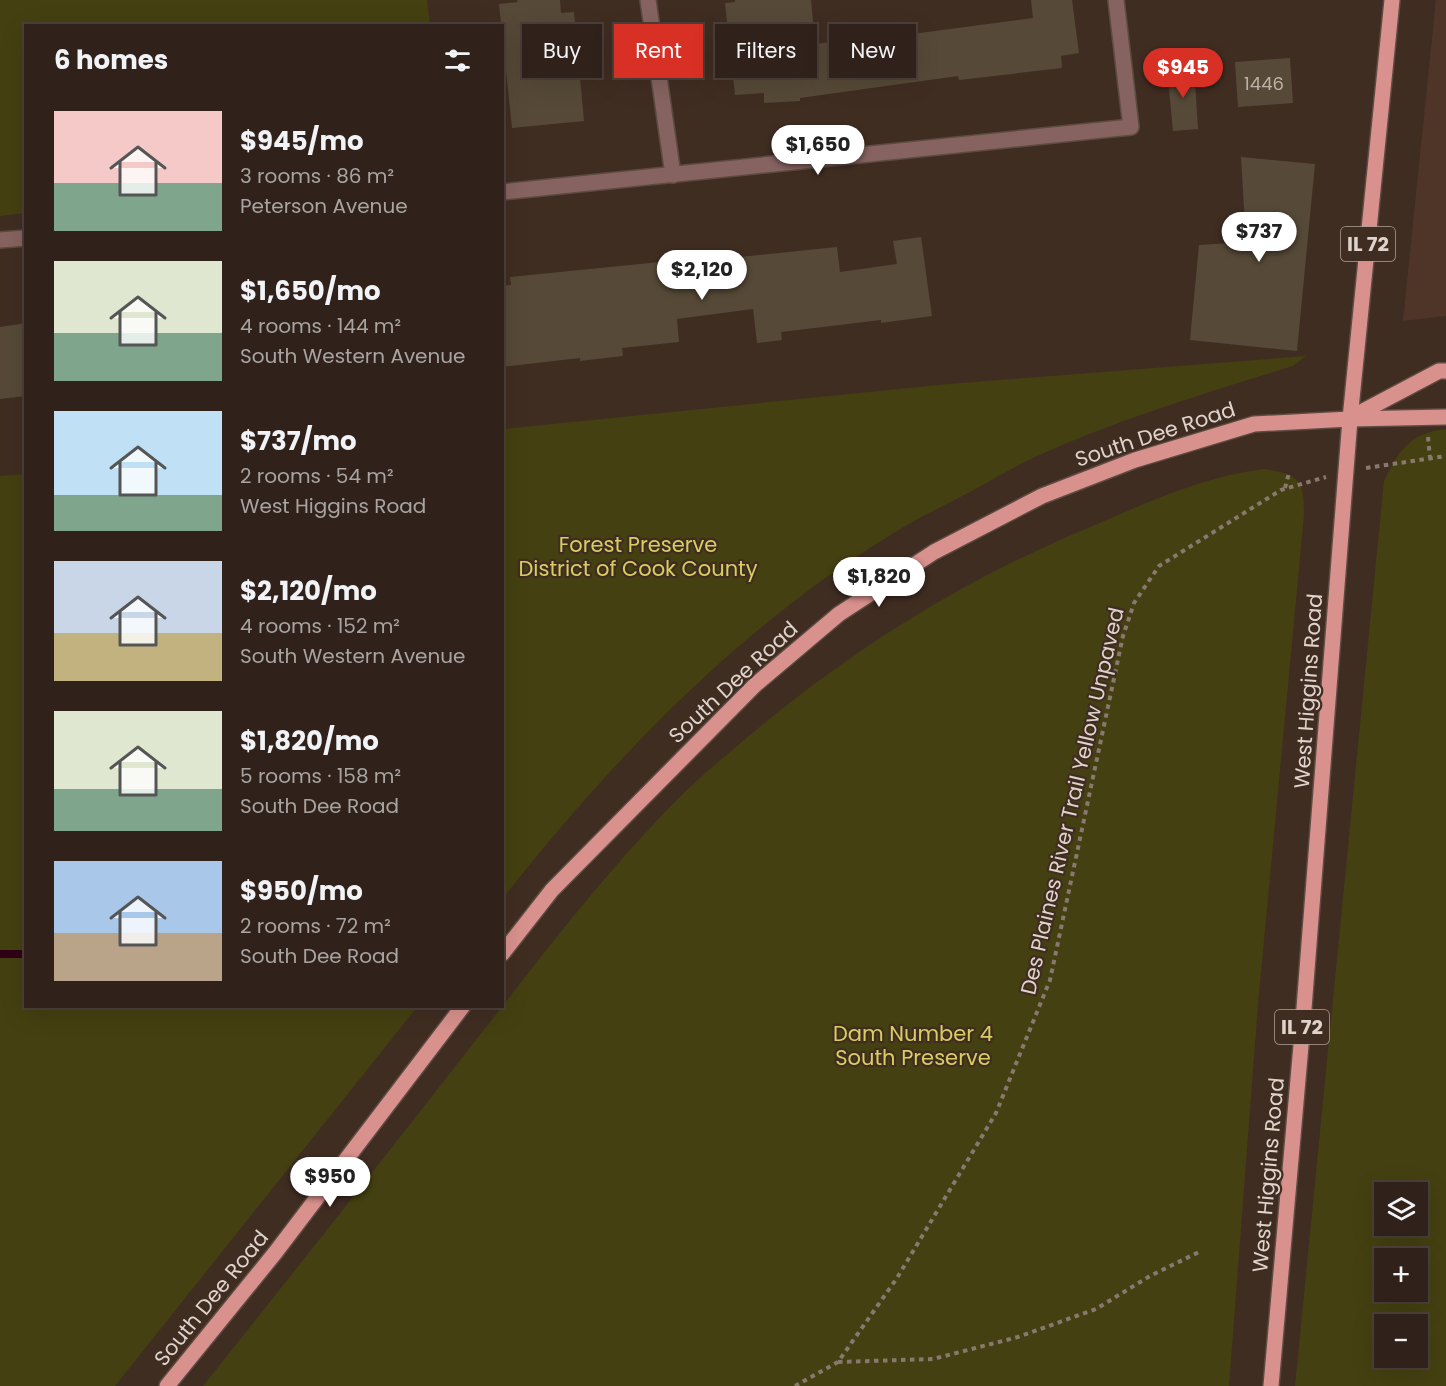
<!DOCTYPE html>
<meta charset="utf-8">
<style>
:root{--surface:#30221a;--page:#382a23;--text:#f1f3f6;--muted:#a8a4a2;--line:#4b3f39;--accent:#d93025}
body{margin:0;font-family:Poppins,sans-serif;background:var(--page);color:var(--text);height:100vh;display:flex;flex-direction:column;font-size:22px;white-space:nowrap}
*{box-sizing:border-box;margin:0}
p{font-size:20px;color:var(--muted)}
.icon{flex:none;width:33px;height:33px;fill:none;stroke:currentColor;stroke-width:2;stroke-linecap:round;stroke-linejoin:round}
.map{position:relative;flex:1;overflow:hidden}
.side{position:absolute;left:24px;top:24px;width:480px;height:984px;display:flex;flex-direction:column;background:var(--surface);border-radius:0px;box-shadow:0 6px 24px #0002,0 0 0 2px var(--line)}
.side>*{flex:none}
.banner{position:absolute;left:522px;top:24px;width:570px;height:54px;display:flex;gap:12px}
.fabs{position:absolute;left:1374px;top:1182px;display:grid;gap:12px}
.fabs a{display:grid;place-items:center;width:54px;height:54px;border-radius:0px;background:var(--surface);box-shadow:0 6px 24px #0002,0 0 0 2px var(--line);font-size:30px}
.price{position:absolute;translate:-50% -51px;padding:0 14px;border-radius:21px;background:#fff;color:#222;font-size:20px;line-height:39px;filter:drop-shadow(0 2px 3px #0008)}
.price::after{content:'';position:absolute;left:50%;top:36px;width:18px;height:14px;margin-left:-9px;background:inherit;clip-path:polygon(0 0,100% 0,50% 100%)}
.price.selected{background:var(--accent);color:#fff}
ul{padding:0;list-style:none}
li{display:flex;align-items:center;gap:18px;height:150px;padding:0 30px}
li span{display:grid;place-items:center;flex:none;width:168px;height:120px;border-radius:0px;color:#555}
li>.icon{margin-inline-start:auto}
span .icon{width:72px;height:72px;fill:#fffc;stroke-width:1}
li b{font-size:26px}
h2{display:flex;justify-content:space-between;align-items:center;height:72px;padding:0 30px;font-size:26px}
.tag{padding:0 21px;border-radius:0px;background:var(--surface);box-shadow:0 6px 24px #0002,0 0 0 2px var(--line);font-size:21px;line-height:54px}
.tag.selected{background:var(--accent);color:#fff}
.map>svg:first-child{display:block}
.built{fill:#4e3527}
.green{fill:#444011;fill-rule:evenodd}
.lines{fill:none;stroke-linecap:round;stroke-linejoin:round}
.stream{stroke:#2f0016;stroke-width:8}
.building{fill:#564937}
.minor-casing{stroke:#5d4b41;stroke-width:18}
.major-casing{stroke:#5d4b41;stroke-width:18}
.path{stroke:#88786f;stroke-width:4;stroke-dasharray:4.5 4.5;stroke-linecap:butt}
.minor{stroke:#866360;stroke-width:15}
.major{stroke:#d9918d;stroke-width:15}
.labels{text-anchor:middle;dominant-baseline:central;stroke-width:4.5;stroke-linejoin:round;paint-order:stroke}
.number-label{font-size:18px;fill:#bdb0a7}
.shield{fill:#402d22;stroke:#afa199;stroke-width:1.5}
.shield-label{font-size:20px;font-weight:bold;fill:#dfd3cc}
.street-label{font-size:21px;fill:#dfd3cc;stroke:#402d22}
.park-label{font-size:21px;fill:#d8ce60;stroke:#402d22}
</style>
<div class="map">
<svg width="1446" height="1386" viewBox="0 0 1446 1386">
<rect width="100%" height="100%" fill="#402d22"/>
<polygon class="built" points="1436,0 1446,0 1446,316 1403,321"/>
<g class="green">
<polygon points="0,0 427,0 430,25 26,26 25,213 0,216"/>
<path d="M 1306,356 L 1293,366 C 1206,393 1118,419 1035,457 C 1011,468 989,482 966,494 C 940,508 913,520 889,536 C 738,628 611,761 503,898 L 503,429 L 949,384 Z"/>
<path d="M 1446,429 L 1446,1386 L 1295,1386 L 1384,481 C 1399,450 1410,433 1446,429 ZM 1384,1192 L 1418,1192 L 1418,1226 L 1384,1226 ZM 1384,1258 L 1418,1258 L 1418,1292 L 1384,1292 ZM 1384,1324 L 1418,1324 L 1418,1358 L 1384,1358 Z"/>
<path d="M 1265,469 C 1300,475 1304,479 1304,515 L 1258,1004 L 1229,1386 L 203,1386 C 289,1278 374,1171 458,1063 C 525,978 590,890 665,812 C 693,782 725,756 756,730 C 857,647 960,582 1081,531 C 1140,506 1201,476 1265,469 Z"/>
<polygon points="25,474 26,1006 417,1007 115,1386 0,1386 0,476"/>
</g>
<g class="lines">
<polyline class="stream" points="0,954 26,954"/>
</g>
<g class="building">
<polygon points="517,0 560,0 561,13 574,12 584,121 512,128 499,4 518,2"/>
<polygon points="735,0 811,0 815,44 882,36 882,38 1033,18 1031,0 1072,0 1079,53 1061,56 1062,68 959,80 958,76 800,98 800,101 764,103 764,93 735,95 725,3 735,2"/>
<polygon points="1290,58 1293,103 1238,107 1235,62"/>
<polygon points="1194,67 1198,129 1173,131 1167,69"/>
<polygon points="1241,157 1315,164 1297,351 1190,340 1199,245 1246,242"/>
<polygon points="921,237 932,316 881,323 881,320 781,332 782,340 757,343 753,309 677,319 679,342 622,348 623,356 580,361 580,358 502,367 502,286 511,285 510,277 670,261 671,264 837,247 840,272 897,264 893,241"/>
<polygon points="26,323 26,396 0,399 0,327"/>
</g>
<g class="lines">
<g class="minor-casing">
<g id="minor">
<polyline points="648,0 673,175"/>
<polyline points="502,192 1131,127 1116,0"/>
<polyline points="0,240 26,238"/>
</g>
</g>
<g class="major-casing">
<g id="major">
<polyline points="1352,417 1439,371 1446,371"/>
<polyline points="502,954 552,890 755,685 839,614 934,552 1042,496 1135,460 1254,424 1350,419 1446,417"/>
<polyline points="167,1386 275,1253 463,1006"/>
<polyline points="1271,1386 1302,1034 1350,419 1392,0"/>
</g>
</g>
<g class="path">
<polyline points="1428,437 1430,458"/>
<polyline points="1366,468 1446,456"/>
<polyline points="1285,488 1289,473"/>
<polyline points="838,1362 933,1359 1018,1337 1096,1309 1150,1276 1201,1251"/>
<polyline points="795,1386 838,1362 897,1278 996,1113 1050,980 1123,636 1134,603 1159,566 1281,490 1326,477"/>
</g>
<use href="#minor" class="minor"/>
<use href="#major" class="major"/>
</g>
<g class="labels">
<g class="number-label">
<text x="1264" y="83">1446</text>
</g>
<g class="shield">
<rect x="1341" y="227" width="54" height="34" rx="4.5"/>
<rect x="1275" y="1010" width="54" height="34" rx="4.5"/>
</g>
<g class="shield-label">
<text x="1368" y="244">IL 72</text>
<text x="1302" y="1027">IL 72</text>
</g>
<g class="street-label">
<text transform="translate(1155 434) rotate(-18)">South Dee Road</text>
<text transform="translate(733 682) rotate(-43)">South Dee Road</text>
<text transform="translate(1308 691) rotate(-86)">West Higgins Road</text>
<text transform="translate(1072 801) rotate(-77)">Des Plaines River Trail Yellow Unpaved</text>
<text transform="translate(1268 1175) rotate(-85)">West Higgins Road</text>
<text transform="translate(211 1298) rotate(-51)">South Dee Road</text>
</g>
<g class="park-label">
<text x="638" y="544">Forest Preserve<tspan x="638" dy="24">District of Cook County</tspan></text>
<text x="913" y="1033">Dam Number 4<tspan x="913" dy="24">South Preserve</tspan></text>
</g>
</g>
</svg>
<div class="fabs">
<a><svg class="icon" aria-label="layers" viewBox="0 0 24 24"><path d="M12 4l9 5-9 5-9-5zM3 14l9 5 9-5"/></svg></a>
<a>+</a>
<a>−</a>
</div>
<b class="price selected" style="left:1183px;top:99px">$945</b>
<b class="price" style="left:818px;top:176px">$1,650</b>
<b class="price" style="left:1259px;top:263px">$737</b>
<b class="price" style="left:702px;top:301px">$2,120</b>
<b class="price" style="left:879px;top:608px">$1,820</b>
<b class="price" style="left:330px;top:1208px">$950</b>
<div class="banner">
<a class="tag">Buy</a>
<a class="tag selected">Rent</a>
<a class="tag">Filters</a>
<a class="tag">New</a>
</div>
<section class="side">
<h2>6 homes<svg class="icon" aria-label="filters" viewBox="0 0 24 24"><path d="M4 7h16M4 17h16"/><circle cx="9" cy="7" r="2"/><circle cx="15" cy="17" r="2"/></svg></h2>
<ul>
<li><span style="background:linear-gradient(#f6c9c9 60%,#7fa58c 0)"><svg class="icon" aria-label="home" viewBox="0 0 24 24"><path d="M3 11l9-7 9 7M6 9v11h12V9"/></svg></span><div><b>$945/mo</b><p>3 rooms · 86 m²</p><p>Peterson Avenue</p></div></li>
<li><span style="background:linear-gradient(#dfe7d0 60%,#7fa58c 0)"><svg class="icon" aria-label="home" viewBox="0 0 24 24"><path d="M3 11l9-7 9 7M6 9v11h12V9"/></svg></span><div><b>$1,650/mo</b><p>4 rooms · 144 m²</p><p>South Western Avenue</p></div></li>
<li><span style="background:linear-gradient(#bfe0f5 70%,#7fa58c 0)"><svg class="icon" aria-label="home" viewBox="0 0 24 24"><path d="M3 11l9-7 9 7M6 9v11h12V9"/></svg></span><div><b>$737/mo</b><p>2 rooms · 54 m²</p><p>West Higgins Road</p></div></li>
<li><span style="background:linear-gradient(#c9d6e8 60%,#c2b280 0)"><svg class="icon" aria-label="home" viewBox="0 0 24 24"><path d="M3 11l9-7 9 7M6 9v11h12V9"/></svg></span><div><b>$2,120/mo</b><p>4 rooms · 152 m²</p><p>South Western Avenue</p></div></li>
<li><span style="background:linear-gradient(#dfe7d0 65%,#7fa58c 0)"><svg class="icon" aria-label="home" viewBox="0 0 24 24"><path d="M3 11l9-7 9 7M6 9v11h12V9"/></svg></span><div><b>$1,820/mo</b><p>5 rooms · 158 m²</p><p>South Dee Road</p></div></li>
<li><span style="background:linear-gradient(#a9c7e8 60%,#b9a48a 0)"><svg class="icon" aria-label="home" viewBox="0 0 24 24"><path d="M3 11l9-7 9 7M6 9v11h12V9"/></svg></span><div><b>$950/mo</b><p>2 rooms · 72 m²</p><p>South Dee Road</p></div></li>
</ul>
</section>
</div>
